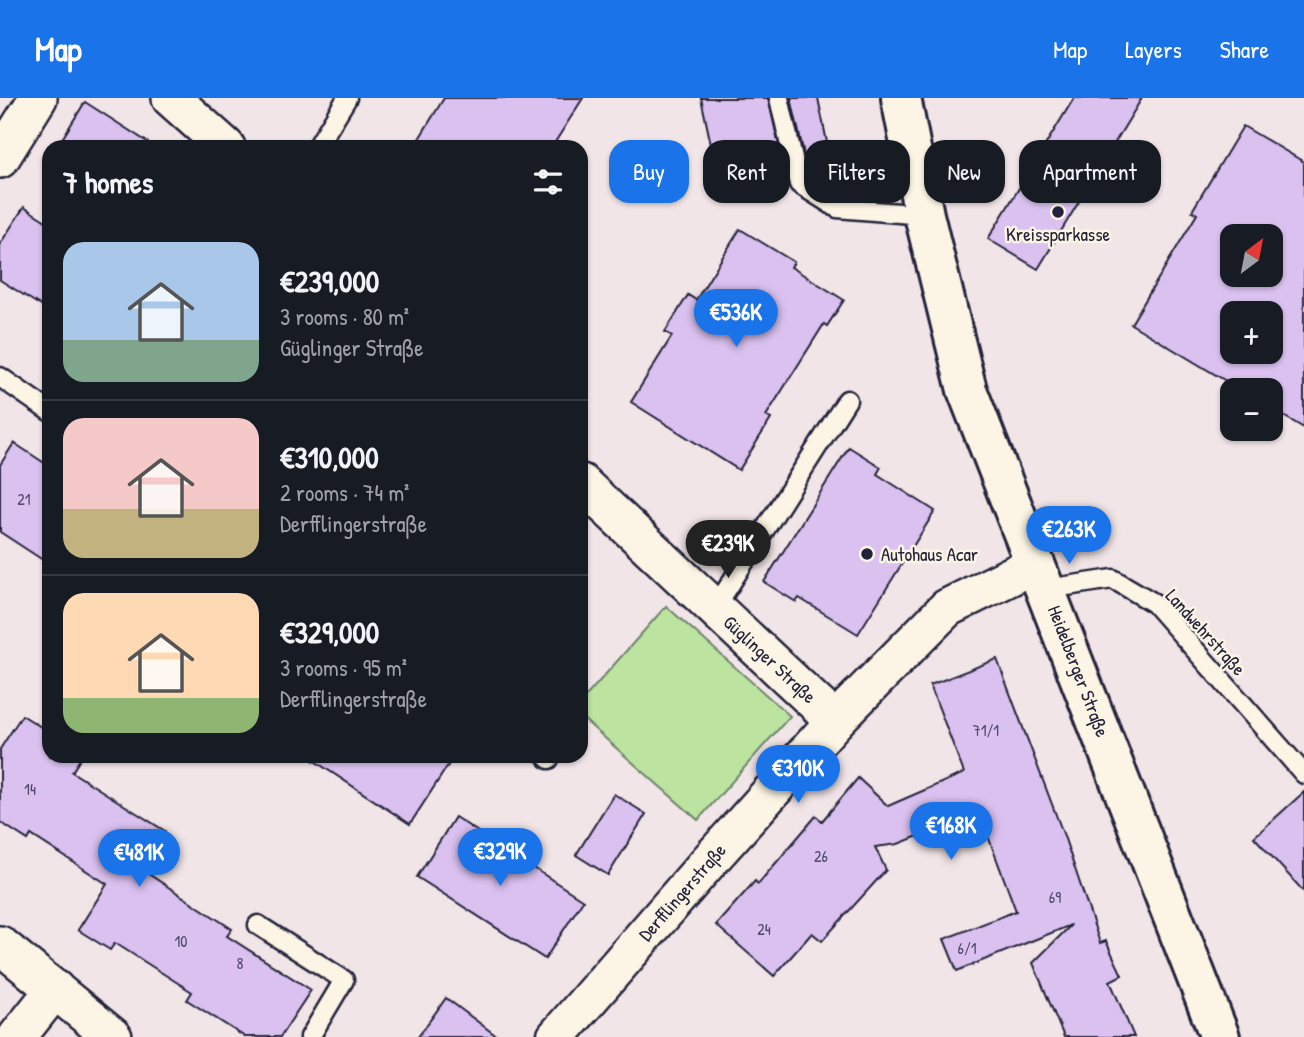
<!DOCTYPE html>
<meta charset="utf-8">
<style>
:root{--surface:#171b24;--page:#20242c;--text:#f1f3f6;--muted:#9ea1a6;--line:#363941;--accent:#1a73e8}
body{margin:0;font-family:"Patrick Hand",sans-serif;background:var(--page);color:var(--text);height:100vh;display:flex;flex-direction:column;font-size:26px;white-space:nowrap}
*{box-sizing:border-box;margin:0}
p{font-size:23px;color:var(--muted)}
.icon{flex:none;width:38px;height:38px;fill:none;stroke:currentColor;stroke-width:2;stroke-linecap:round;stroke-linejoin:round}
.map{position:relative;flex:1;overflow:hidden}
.details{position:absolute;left:42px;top:42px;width:546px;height:623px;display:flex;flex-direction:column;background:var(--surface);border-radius:21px;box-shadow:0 2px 5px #0004}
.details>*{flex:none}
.hud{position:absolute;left:609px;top:42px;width:590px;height:63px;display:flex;gap:14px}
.needle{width:46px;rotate:32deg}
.controls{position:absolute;left:1220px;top:126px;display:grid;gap:14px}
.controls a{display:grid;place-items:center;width:63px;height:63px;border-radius:14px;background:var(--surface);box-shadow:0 2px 5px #0004;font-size:35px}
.price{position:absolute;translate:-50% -60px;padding:0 16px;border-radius:24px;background:var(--accent);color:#fff;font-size:23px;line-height:46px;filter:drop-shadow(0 2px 4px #0008)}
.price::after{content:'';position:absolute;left:50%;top:42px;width:21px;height:16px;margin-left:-10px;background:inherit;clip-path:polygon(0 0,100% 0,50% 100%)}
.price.current{background:#222;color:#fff}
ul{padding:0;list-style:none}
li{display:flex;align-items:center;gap:21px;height:175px;padding:0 21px}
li+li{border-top:2px solid var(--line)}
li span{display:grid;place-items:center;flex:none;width:196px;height:140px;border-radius:21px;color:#555}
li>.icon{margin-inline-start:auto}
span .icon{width:84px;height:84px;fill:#fffc;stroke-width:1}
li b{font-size:30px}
h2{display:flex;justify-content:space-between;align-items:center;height:84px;padding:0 21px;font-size:30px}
.tag{padding:0 24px;border-radius:21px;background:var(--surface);box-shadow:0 2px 5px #0004;font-size:24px;line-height:63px}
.tag.current{background:var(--accent);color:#fff}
header{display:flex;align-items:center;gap:42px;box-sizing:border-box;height:98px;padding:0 35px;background:var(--accent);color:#fff}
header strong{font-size:33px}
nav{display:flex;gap:38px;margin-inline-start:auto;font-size:24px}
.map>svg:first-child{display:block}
.green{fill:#bce4a0;stroke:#6f836e;stroke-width:2}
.building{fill:#dac1f0;stroke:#22223b;stroke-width:2;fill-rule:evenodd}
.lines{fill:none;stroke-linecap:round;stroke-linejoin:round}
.lane-casing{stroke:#22223b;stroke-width:23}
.street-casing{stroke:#22223b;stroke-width:42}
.secondary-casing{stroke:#22223b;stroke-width:44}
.lane{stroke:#fcf5e5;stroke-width:18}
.street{stroke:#fcf5e5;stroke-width:37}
.secondary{stroke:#fcf5e5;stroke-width:38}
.poi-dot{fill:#22223b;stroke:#fcf5e5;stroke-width:2.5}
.labels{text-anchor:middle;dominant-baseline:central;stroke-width:5;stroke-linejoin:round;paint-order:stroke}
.number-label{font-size:16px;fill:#504a68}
.poi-label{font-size:19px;fill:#22223b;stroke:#fcf5e5}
.street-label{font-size:19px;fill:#22223b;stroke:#fcf5e5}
</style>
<header>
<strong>Map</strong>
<nav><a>Map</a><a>Layers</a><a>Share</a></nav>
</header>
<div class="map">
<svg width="1304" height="939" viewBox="0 0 1304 939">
<rect width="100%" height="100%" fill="#f2e5e8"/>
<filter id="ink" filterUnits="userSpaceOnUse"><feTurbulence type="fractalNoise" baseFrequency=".0143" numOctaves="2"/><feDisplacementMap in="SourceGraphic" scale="14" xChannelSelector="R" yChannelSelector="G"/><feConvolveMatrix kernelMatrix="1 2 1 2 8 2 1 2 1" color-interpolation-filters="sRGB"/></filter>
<g filter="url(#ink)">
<polygon class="green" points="666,508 790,618 698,722 581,619 581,604"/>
<g class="building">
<polygon points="444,0 583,0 552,49 414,49"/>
<polygon points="701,0 768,0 782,61 717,75"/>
<polygon points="791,0 818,0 832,69 808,74"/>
<polygon points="1074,0 1142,0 1038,171 988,141"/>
<polygon points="85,4 155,49 57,49"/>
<path d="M 1243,28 L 1304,64 L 1304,330 L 1270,310 L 1270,292 L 1241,292 L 1131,226 L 1197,116 L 1192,113 ZM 1232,138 L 1270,138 L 1270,177 L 1232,177 ZM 1232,215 L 1270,215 L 1270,254 L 1232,254 Z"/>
<polygon points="24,109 49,125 49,213 0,182 0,146"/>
<polygon points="740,131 794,164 791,169 844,202 827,228 824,226 766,318 771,321 739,372 631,304 672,238 665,234 688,197 696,202"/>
<polygon points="14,345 49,368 49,466 0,434 0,367"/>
<polygon points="849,349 881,369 877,376 935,413 858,536 799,500 796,504 764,484"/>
<polygon points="997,561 1064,738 1100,845 1106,843 1122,877 1110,883 1134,939 1064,939 1033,865 1071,827 957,873 944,841 1016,813 979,714 898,746 875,749 886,772 822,843 812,835 774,878 716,827 755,783 758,786 816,718 822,723 858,680 888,708 964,675 930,587"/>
<polygon points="22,617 49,634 49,658 82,658 72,674 165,733 141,771 232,831 227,838 311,892 280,939 245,939 187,902 192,894 115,845 110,852 78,832 107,786 31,737 28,742 0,724 0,651"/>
<polygon points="307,658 454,658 410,726"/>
<polygon points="1304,694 1304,794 1254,739"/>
<polygon points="614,696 646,716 608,777 576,757"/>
<polygon points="455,719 583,802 545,861 417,779"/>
<polygon points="446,900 498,939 418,939"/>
</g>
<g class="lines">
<g class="lane-casing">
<g id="lane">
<polyline points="779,0 799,86 837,110 924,117"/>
<polyline points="317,49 347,0"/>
<polyline points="0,279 49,313"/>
<polyline points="1047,491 1113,481 1154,505 1304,676"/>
<polyline points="715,510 847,302"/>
<polyline points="546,658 549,661"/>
<polyline points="258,827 344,882 310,939"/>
</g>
</g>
<g class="street-casing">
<g id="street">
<polyline points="171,0 226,49"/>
<polyline points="0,61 38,0"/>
<polyline points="581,385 835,623"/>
<polyline points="0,847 113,939"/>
<polyline points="17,939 55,891"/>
<polyline points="556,939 709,763 835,623 947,510 1035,466"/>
</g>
</g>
<g class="secondary-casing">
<polyline id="secondary" points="901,0 924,117 967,292 1220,939"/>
</g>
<use href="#lane" class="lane"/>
<use href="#street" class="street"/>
<use href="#secondary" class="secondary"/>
</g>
</g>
<g class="poi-dot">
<circle cx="1058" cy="114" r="7"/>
<circle cx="867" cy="456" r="7"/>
</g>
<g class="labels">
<g class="number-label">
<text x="24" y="401">21</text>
<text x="986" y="632">71/1</text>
<text x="30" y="691">14</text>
<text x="821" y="758">26</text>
<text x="1055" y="799">69</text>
<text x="764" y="831">24</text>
<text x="181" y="843">10</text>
<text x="967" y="850">6/1</text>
<text x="240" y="865">8</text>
</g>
<g class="poi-label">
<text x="1058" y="136">Kreissparkasse</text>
<text x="881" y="456" text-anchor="start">Autohaus Acar</text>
</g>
<g class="street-label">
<text transform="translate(1206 534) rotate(48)">Landwehrstraße</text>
<text transform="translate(770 561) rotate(43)">Güglinger Straße</text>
<text transform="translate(1079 573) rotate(69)">Heidelberger Straße</text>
<text transform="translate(682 794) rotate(-49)">Derfflingerstraße</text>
</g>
</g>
</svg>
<div class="controls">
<a><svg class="needle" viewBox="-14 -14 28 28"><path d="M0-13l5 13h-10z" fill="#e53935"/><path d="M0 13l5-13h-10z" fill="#9ea1a6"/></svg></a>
<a>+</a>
<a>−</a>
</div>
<b class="price" style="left:736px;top:251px">€536K</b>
<b class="price" style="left:1069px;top:468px">€263K</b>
<b class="price current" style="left:728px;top:482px">€239K</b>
<b class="price" style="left:798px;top:707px">€310K</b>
<b class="price" style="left:951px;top:764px">€168K</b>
<b class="price" style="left:500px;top:790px">€329K</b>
<b class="price" style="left:139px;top:791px">€481K</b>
<div class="hud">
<a class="tag current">Buy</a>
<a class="tag">Rent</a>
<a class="tag">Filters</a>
<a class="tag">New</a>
<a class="tag">Apartment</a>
</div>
<section class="details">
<h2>7 homes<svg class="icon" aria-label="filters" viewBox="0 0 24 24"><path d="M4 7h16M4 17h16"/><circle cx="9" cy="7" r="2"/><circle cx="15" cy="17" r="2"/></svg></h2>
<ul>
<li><span style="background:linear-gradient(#a9c7e8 70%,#7fa58c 0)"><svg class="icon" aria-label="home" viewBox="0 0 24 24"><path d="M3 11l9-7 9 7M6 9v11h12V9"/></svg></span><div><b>€239,000</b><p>3 rooms · 80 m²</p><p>Güglinger Straße</p></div></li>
<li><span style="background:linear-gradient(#f6c9c9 65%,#c2b280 0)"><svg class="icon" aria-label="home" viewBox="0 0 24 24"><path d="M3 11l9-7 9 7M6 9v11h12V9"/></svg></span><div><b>€310,000</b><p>2 rooms · 74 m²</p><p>Derfflingerstraße</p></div></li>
<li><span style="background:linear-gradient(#ffd9b3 75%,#8fb573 0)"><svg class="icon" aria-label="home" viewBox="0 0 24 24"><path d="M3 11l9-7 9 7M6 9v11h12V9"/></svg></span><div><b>€329,000</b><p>3 rooms · 95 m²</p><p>Derfflingerstraße</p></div></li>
</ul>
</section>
</div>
